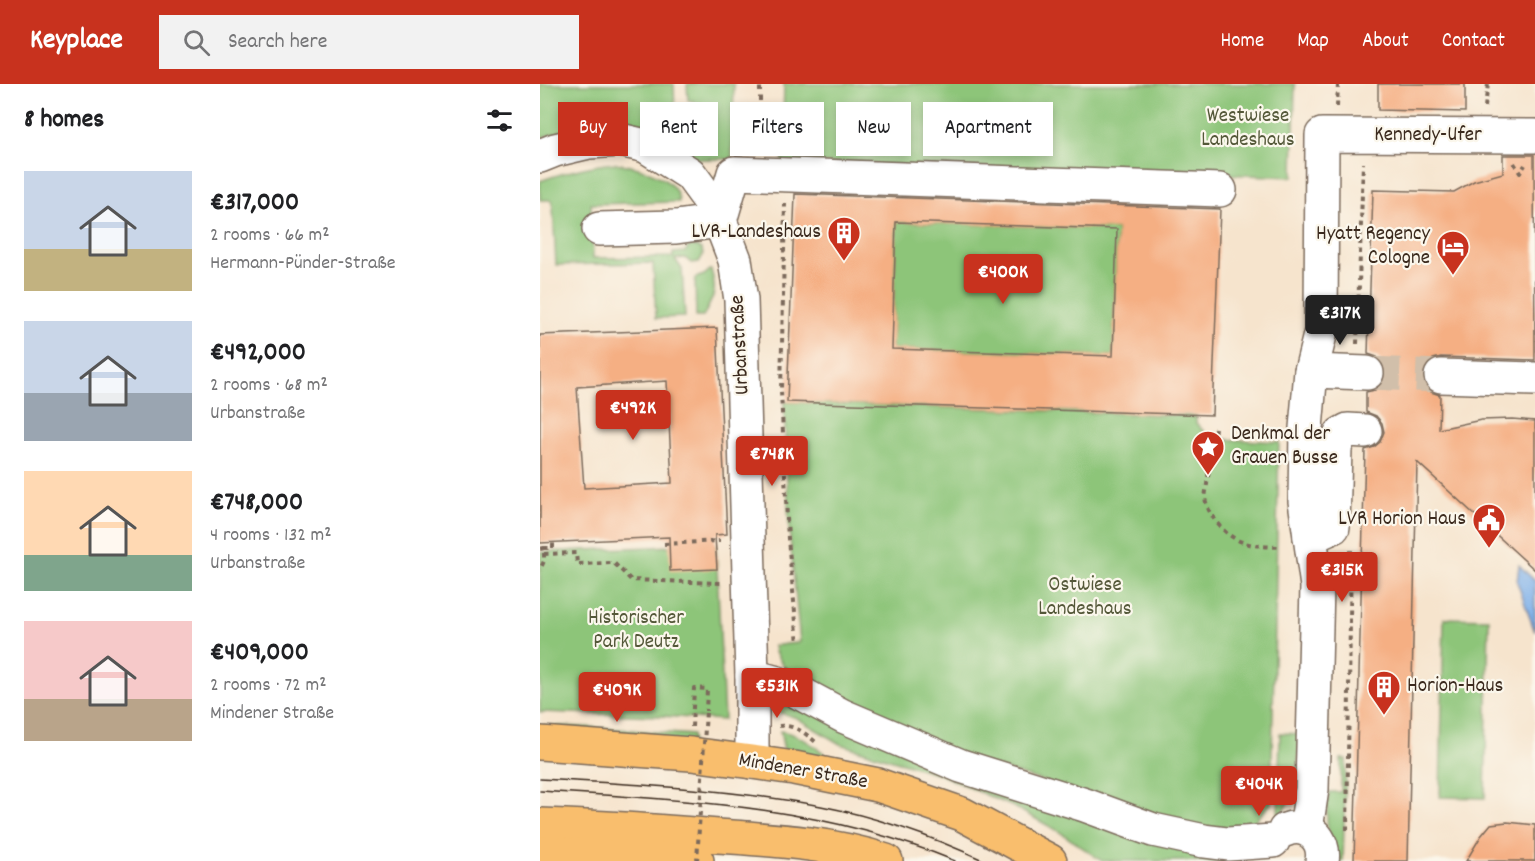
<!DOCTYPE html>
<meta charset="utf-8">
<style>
:root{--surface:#fff;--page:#f2f2f2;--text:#202124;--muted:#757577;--accent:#c8321e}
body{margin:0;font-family:Dekko,sans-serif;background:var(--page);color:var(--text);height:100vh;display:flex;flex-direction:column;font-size:22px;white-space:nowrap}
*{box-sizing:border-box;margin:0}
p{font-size:20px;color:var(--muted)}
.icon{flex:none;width:33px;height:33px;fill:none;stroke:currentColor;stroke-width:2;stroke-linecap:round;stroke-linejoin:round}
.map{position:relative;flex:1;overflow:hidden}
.sheet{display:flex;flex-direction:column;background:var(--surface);width:540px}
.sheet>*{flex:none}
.top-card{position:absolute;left:18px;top:18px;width:570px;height:54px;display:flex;gap:12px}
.price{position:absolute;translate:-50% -51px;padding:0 14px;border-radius:6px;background:var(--accent);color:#fff;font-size:20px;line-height:39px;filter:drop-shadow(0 2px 3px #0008)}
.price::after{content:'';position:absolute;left:50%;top:36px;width:18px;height:14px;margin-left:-9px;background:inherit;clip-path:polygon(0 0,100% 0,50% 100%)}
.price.on{background:#222;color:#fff}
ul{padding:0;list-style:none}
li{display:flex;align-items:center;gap:18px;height:150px;padding:0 24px}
li span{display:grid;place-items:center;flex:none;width:168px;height:120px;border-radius:0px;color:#555}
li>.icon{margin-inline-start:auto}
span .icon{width:72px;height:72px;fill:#fffc;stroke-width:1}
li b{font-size:26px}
h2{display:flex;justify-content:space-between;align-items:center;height:72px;padding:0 24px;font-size:26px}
.chip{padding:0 21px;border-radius:0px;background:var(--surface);box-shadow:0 3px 9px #0003;font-size:21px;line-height:54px}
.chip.on{background:var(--accent);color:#fff}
header{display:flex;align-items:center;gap:36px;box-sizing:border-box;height:84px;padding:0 30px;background:var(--accent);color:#fff}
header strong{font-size:28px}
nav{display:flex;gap:33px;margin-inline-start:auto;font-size:21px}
.search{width:420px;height:54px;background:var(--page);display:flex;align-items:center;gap:15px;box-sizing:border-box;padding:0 21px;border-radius:0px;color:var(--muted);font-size:22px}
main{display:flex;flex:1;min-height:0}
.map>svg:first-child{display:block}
.green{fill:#8dc579;stroke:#64784c;stroke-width:1.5}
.water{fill:#7dafe9;stroke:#5c6c84;stroke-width:1.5}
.building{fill:#f5af83;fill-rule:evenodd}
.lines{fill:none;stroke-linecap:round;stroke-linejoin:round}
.minor-tunnel{stroke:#d1bfaa;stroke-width:33;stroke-dasharray:33 16;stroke-linecap:butt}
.minor-casing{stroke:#7c6b5b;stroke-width:36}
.major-casing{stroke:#7c6b5b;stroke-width:36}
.path{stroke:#7c6b5b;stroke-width:4;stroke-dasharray:4.5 4.5;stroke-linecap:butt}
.minor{stroke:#fff;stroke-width:33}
.major{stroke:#f9be6d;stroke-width:33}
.tram{stroke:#3b2a1e;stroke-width:1.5}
.path-bridge{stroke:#7c6b5b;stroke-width:4;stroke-dasharray:4.5 4.5;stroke-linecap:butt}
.labels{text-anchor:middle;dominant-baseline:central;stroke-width:4.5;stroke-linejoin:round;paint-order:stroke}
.park-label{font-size:21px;fill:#545839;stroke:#fbf7ec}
.street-label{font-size:21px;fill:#3b2a1e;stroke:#fbf7ec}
.poi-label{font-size:21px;fill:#3b2a1e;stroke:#fbf7ec;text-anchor:end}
</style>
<header>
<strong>Keyplace</strong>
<div class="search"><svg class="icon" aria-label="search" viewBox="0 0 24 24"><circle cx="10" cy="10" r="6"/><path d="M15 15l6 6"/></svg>Search here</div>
<nav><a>Home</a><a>Map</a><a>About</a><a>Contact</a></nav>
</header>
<main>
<section class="sheet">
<h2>8 homes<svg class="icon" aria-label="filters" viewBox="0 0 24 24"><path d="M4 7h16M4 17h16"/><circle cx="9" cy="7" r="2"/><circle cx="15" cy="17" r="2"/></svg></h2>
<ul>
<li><span style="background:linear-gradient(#c9d6e8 65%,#c2b280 0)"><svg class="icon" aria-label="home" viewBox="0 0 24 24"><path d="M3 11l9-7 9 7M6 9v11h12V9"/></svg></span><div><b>€317,000</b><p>2 rooms · 66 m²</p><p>Hermann-Pünder-Straße</p></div></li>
<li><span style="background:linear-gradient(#c9d6e8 60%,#9aa5b1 0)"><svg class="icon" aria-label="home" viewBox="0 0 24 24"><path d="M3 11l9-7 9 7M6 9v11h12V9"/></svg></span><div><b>€492,000</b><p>2 rooms · 68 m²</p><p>Urbanstraße</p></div></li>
<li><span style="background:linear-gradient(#ffd9b3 70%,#7fa58c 0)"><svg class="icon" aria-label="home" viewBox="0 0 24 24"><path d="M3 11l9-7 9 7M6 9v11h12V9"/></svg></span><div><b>€748,000</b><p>4 rooms · 132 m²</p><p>Urbanstraße</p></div></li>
<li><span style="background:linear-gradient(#f6c9c9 65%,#b9a48a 0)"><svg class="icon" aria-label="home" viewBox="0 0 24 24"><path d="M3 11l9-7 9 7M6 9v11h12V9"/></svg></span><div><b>€409,000</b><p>2 rooms · 72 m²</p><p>Mindener Straße</p></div></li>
</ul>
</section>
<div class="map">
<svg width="995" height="777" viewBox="0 0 995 777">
<rect width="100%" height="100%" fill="#fbf7ec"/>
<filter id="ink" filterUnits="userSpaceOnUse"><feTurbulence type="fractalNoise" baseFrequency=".0167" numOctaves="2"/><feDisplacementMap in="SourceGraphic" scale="12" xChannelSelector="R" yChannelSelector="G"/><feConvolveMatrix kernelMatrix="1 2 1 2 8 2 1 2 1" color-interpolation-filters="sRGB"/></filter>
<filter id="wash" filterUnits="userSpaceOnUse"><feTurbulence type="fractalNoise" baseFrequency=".008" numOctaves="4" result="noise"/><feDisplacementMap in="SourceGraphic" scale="24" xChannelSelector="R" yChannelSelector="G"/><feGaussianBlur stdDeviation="1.35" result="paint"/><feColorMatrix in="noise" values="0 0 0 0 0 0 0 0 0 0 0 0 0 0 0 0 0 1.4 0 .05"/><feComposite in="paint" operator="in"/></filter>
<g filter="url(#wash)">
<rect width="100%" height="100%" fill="#f6e4cd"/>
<g class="green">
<path d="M 0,0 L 134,0 L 135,31 L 133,35 L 133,39 L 139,39 L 143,33 L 148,32 L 154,35 C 160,47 149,53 140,44 L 134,44 L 137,53 L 136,61 C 83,29 56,36 0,54 Z"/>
<path d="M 147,0 L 194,0 L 192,75 L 151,75 L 149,73 L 150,65 C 156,62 162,60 167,55 C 171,51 170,51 171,46 C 174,29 164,18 148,16 Z"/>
<polygon points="244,0 755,0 753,93 681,90 242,78"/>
<path d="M 76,79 C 96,82 138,93 139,118 L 51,120 L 53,174 L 133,173 L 133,169 L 145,168 L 148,163 C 154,161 157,162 162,165 L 163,171 L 159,178 L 151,179 L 145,174 L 135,175 L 142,185 L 145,233 L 116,234 L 113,179 L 16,181 L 13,123 L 11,116 L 0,116 L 0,97 C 25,88 49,81 76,79 Z"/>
<polygon points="356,138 577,145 573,272 352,265"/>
<path d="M 170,186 L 171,186 C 178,209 173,213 163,233 L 156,233 L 155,194 L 164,191 Z"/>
<polygon points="244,318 656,332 656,339 669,353 681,355 739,358 731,720 709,742 708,752 673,749 398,665 247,588 235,568 234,562 260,558 249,443"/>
<polygon points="176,460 184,636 121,632 0,628 0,468"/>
<polygon points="904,534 949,535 945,714 900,713"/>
<polygon points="252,617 702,770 702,777 562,777 518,747 476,724 399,690 300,660 257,634 238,628 239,623"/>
<polygon points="0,641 65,644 152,651 152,659 0,647"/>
<path d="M 240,647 C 257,649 278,664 291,675 L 244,666 Z"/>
<path d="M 740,649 L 759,650 C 758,681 760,708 738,734 Z"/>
<path d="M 801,675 L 806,675 L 803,777 L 793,777 C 789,752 784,734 789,708 L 801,708 Z"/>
</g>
<polygon class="water" points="979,481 995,497 995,548 977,498"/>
<g id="blocks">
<g class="building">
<polygon points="838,0 925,0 925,28 838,26"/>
<polygon points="963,71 994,71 995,276 901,273 893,275 885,282 882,292 884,300 891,308 900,311 899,345 941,336 972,335 995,337 995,486 877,378 868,777 814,777 825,366 834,363 840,358 844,348 842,339 836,332 826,328 826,308 835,306 843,299 846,289 843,280 837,273 828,270 833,106 914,108 934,97 963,89"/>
<path d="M 255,110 L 680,125 L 672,331 L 247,318 ZM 356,138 L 577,145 L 573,272 L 352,265 Z"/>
<path d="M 177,244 L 187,450 L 175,451 L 177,485 L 130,487 L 129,453 L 0,459 L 0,251 ZM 127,297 L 132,399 L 44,404 L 37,303 Z"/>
<polygon points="967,738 995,741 995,777 926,777 941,752 951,740"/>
</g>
</g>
</g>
<g filter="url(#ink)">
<use href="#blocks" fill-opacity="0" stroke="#7c6b5b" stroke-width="1.5"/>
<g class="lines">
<polyline class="minor-tunnel" points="827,289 901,292"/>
<g class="minor-casing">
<g id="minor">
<polyline points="0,72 15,66 49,58 80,56 106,62 150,90 169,116 180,137 195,176 201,216 212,592 212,678"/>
<polyline points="59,145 136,143 180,137 194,89 680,106"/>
<polyline points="771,287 827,289"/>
<polyline points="901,292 995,295"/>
<polyline points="770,453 793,443 795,363 801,350 808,346 825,347"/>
<polyline points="212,592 245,601 303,632 421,682 545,721 613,746 664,757 688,760 733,757"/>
<polyline points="766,745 772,705 777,502 765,417 766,344 771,287 781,247 782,51 995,52"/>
<path d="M 745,746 C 767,737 786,755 782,777"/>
</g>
</g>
<g class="major-casing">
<g id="major">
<polyline points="0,659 151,670 212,678 254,684 338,701 422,730 510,777"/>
<path d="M 0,741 C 60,743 119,747 178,752 C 235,756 292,759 346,777"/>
<polyline points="0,769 157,777"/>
</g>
</g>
<g class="path">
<polyline points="797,23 798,0"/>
<polyline points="945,23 948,0"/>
<polyline points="220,62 220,0"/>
<polyline points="974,79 980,89 985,81"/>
<polyline points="245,119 241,307 248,455 258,559"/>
<polyline points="817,260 823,79"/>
<path d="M 675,344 L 665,414 C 667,424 671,431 677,439 C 696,462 714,462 741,463"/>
<polyline points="124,460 180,457"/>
<polyline points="4,464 13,464 13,459"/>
<polyline points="0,465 4,464 4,477 0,486"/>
<polyline points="4,470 36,469 37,480 74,479 91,496 181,499"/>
<polyline points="810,487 821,487"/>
<path d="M 239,642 C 255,640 266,650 277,659"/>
<polyline points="152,643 154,604 167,605 166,627"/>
<polyline points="807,746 811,466"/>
</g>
<use href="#minor" class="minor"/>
<use href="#major" class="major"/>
<g class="tram">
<path d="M 0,695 C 94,700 188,705 281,722 C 338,733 393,753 445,777"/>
<path d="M 0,707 C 144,716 280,721 415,777"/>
</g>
<polyline class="path-bridge" points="157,777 166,627"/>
</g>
</g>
<defs>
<g id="building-pin" transform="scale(1.725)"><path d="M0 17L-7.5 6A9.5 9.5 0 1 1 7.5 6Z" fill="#c8321e" stroke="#fbf7ec"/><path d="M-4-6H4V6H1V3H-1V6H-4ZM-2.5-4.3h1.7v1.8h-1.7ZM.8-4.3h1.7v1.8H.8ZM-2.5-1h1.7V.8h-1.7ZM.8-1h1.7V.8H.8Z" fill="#fff"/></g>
<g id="hotel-pin" transform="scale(1.725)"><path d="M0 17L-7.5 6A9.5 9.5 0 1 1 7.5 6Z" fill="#c8321e" stroke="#fbf7ec"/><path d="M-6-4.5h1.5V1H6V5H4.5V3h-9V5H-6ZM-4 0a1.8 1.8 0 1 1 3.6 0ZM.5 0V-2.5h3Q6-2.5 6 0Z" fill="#fff"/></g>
<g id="sight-pin" transform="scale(1.725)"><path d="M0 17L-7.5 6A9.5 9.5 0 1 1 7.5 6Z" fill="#c8321e" stroke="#fbf7ec"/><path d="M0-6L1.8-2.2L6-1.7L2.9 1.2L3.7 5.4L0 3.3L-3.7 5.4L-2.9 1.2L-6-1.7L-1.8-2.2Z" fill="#fff"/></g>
<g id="civic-pin" transform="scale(1.725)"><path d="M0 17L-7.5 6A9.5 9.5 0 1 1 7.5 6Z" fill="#c8321e" stroke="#fbf7ec"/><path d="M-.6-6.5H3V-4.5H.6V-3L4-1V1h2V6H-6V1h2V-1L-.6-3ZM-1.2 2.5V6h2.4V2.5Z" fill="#fff"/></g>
</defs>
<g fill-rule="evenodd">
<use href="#building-pin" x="304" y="149"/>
<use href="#hotel-pin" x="913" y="163"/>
<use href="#sight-pin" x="668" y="363"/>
<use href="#civic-pin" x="949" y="436"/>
<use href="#building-pin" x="844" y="603"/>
</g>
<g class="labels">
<g class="park-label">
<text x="708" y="33">Westwiese<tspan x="708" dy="24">Landeshaus</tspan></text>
<text x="545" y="502">Ostwiese<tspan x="545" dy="24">Landeshaus</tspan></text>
<text x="96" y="535">Historischer<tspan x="96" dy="24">Park Deutz</tspan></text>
</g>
<g class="street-label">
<text x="888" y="52">Kennedy-Ufer</text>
<text transform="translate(201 261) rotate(-93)">Urbanstraße</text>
<text transform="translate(263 688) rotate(10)">Mindener Straße</text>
</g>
<g class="poi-label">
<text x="281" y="149">LVR-Landeshaus</text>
<text x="890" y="151">Hyatt Regency<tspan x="890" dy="24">Cologne</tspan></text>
<text x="691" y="351" text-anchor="start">Denkmal der<tspan x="691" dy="24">Grauen Busse</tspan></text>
<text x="926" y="436">LVR Horion Haus</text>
<text x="867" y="603" text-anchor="start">Horion-Haus</text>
</g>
</g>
</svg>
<b class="price" style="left:463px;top:221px">€400K</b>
<b class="price on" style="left:800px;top:262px">€317K</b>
<b class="price" style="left:93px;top:357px">€492K</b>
<b class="price" style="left:232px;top:403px">€748K</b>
<b class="price" style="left:802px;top:519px">€315K</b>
<b class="price" style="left:237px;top:635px">€531K</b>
<b class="price" style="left:77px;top:639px">€409K</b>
<b class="price" style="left:719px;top:733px">€404K</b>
<div class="top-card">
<a class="chip on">Buy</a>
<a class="chip">Rent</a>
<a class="chip">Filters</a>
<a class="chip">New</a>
<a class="chip">Apartment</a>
</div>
</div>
</main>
